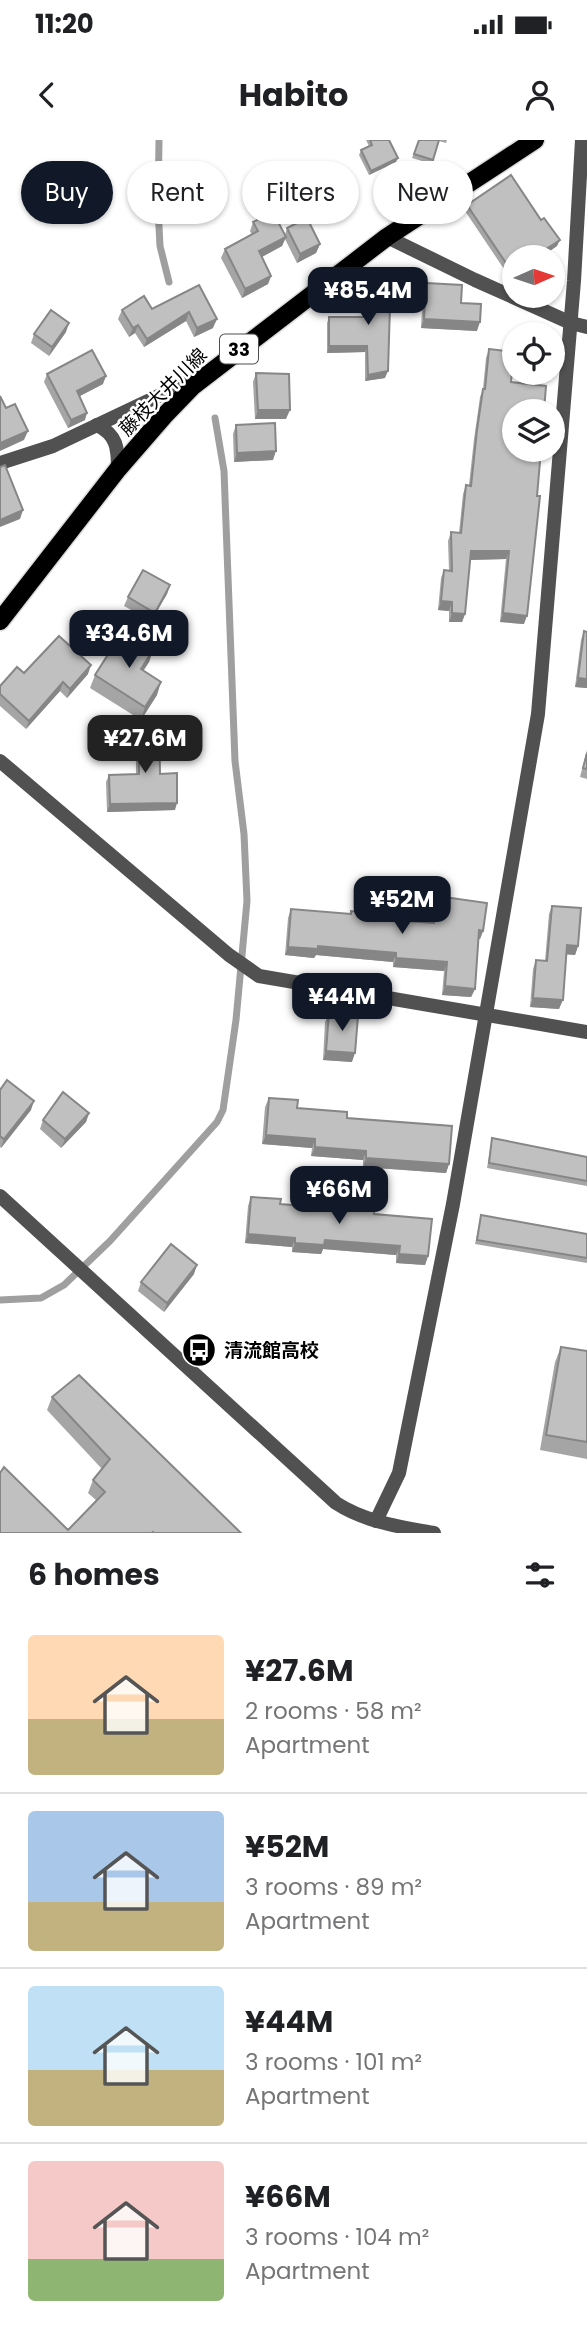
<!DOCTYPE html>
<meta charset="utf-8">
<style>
:root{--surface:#fff;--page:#f6f6f6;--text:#202124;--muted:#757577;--line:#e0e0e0;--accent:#111827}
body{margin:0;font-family:Poppins,"Noto Sans JP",sans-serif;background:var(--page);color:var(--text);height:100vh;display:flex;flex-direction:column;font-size:26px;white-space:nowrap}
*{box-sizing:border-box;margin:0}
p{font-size:23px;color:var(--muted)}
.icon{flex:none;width:38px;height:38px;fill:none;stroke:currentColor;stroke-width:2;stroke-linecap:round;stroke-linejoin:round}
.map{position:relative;height:1393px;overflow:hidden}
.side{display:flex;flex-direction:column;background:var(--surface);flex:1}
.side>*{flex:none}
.hud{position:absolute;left:21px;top:21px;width:546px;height:63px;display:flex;gap:14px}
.needle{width:46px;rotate:87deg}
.buttons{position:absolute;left:502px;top:105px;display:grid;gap:14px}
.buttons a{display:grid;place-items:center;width:63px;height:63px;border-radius:50%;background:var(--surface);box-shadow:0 2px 5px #0004;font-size:35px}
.price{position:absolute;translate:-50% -60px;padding:0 16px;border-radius:14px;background:var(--accent);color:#fff;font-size:23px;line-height:46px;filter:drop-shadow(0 2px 4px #0008)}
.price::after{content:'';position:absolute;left:50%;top:42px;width:21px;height:16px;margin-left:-10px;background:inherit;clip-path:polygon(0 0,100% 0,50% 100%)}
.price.selected{background:#222;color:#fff}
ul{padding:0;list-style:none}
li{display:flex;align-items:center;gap:21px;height:175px;padding:0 28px}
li+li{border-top:2px solid var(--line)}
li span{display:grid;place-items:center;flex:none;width:196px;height:140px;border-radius:7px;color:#555}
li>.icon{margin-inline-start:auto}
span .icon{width:84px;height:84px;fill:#fffc;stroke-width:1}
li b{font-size:30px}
h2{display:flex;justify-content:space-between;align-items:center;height:84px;padding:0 28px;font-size:30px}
.tag{padding:0 24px;border-radius:32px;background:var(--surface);box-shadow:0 2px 5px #0004;font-size:24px;line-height:63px}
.tag.selected{background:var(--accent);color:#fff}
.status{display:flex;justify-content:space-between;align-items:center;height:49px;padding:0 35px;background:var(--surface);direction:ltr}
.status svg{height:19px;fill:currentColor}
header{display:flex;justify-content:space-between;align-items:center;height:91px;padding:0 28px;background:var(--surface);font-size:32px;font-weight:700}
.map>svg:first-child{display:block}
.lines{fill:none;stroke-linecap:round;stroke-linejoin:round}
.stream{stroke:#9f9f9f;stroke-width:7}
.primary-casing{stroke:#dbdbdb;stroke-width:21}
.minor{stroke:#515151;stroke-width:14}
.tertiary{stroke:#515151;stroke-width:14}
.primary{stroke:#000;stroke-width:18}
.wall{fill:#a5a5a5}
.shaded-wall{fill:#868686}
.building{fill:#c0c0c0;stroke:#868686;stroke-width:2}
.labels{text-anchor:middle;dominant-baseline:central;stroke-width:5;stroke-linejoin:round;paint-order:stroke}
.shield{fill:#fff;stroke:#4c4c4c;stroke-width:2}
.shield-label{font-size:18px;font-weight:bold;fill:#000}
.street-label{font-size:19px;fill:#000;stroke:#fff}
.poi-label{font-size:19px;font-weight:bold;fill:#000;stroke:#fff;text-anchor:start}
</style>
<div class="status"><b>11:20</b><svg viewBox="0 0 49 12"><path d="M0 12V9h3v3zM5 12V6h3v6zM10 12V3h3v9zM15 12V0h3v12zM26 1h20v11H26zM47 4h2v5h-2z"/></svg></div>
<header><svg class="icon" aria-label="back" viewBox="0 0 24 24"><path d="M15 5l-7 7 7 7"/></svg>Habito<svg class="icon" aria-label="person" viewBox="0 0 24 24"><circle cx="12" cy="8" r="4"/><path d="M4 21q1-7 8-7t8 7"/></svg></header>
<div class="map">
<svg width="587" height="1393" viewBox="0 0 587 1393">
<rect width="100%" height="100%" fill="#fff"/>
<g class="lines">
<g class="stream">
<polyline points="159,0 158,68 160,106 169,142"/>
<polyline points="0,1160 41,1158 64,1145 110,1101 217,982 223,970 236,880 247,761 244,694 235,621 224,331 215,278"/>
</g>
<g class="primary-casing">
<polyline id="primary" points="0,481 118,329 164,276 193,246 387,97 535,0"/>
</g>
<g class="minor">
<polyline points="387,97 475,140 571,183 587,187"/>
<path d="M 97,285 C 117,295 118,308 118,329"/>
<polyline points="0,323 53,306 171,250 200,234"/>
<polyline points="0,621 229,815 259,836 587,892"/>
<polyline points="376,1381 399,1333 453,1064 538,574 574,141 582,0"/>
</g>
<path class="tertiary" d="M 0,1056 L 336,1363 C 365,1382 401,1387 434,1393"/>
<use href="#primary" class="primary"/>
</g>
<g class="wall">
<polygon points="366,0 389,0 396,22 369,35 359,15 361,10 369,6"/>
<polygon points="419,0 447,0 446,3 439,1 432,24 412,18"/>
<polygon points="467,65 557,106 541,117 514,117 514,135 510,138 465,71"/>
<polygon points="253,82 285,95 287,88 320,104 316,113 297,123 285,99 282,106 262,117 271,136 268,144 242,158 221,118 225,109 252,95 250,91"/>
<polygon points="371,135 385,238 365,241 365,212 327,213 327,183 329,177 369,177 368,141"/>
<polygon points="426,143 461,163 477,191 421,188 423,151"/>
<polygon points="199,145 213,188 194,197 186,181 144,207 135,193 129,197 118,179 122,170 152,169"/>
<polygon points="66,192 49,216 31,203 34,194"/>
<polygon points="489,209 511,242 524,484 500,482 506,419 470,420 465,474 462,482 449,482 449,471 438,470 441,438 444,430 449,430 448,401 451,392 459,393 463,354 466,345 469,345 474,299 480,257 483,249 486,218"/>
<polygon points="256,233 286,279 255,279 253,242"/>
<polygon points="47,234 103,244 80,256 85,280 68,288 44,242"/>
<polygon points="236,285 273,320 234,322 233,294"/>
<polygon points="170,445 167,454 151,481 124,466 128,457"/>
<polygon points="584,491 587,548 575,547 581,500"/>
<polygon points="153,510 149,522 143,531 157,555 141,580 90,548 95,535"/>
<polygon points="24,533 88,534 67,558 60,551 26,589 0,566 0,546"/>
<polygon points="139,583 160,634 175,670 107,672 106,642 109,635 136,634 136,591"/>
<polygon points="587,610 587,639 580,637"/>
<polygon points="437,756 483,791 480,799 479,799 475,849 471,857 442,855 444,831 393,827 393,822 316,815 314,818 285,815 288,778 291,769 350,774 351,771 380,779 432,783 434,765"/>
<polygon points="552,766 578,806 575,815 566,814 559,869 530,867 533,829 536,820 545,821 549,774"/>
<polygon points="329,873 352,922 323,920 325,882"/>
<polygon points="0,950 31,970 1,1008 0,1007"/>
<polygon points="269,958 297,968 347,978 449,1024 446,1033 363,1027 363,1020 311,1016 312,1008 262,1004 265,967"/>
<polygon points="89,973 86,982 61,1008 40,989 43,980"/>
<polygon points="492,998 587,1017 587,1046 487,1028"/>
<polygon points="251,1057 280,1064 344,1069 346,1064 374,1074 428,1116 425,1125 396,1123 396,1115 323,1109 321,1114 292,1112 292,1107 245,1103 248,1066"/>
<polygon points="481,1075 587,1094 587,1123 475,1104"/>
<polygon points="194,1134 164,1172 138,1151 141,1142"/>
<polygon points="561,1207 587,1211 587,1319 540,1310 555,1222"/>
<polygon points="52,1257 241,1393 0,1393 68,1390 96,1360 88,1353 93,1340 102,1329 47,1270"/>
</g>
<g class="shaded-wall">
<polygon points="398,18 396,22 369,35 371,31"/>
<polygon points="286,97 282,106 256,120 259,111"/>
<polygon points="560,100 557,106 541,117 534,117"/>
<polygon points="320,104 316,113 297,123 300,114"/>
<polygon points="271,136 268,144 242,158 245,149"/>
<polygon points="189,172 186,181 144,207 147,199"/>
<polygon points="217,179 213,188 194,197 197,188"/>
<polygon points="424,179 480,182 477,191 421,188"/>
<polygon points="69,183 66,192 49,216 52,207"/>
<polygon points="138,185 135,193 129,197 133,188"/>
<polygon points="329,206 367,206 365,212 327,213"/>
<polygon points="388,231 385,238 365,241 368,235"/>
<polygon points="106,236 103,244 74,259 77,251"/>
<polygon points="258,270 290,270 286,279 255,279"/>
<polygon points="87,273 85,280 68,288 71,280"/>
<polygon points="28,291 24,300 0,311 0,303"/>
<polygon points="276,311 273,320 234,322 237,313"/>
<polygon points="23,370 20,379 0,387 0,380"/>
<polygon points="471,411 509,411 506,419 468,420"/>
<polygon points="170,445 167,454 151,481 155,473"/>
<polygon points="441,461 452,462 449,471 438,470"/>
<polygon points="452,473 465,474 462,482 449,482"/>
<polygon points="503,473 527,476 524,484 500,482"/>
<polygon points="153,510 149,522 136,542 141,529"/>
<polygon points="91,525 88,534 67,558 70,549"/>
<polygon points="578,538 587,539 587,548 575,547"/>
<polygon points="63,542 60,551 26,589 29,581"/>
<polygon points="161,542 157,555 141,580 145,567"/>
<polygon points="177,663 175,670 107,672 110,664"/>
<polygon points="479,790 483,791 480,799 476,799"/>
<polygon points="567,805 578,806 575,815 563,814"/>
<polygon points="318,806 396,813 393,822 316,815 314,818 285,815 288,807"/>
<polygon points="396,818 447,822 444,831 393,827"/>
<polygon points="445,846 475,849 471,857 442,855"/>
<polygon points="533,858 563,860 559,869 530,867"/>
<polygon points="326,911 355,913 352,922 323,920"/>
<polygon points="34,961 31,970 1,1008 4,999"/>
<polygon points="89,973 86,982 61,1008 65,999"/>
<polygon points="266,995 315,999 312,1008 262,1004"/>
<polygon points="315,1007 366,1011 363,1020 311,1016"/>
<polygon points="366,1018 449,1024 446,1033 363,1027"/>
<polygon points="248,1094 295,1098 292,1107 245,1103"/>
<polygon points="325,1100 400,1106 396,1115 323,1109 321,1114 292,1112 295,1103"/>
<polygon points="399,1114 428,1116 425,1125 396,1123"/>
<polygon points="197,1125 194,1134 164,1172 167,1163"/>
</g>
<g class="building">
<polygon points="370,0 389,0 398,18 371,31 361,10 372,5"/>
<polygon points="419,0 439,0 433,20 414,14"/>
<polygon points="511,35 541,80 544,78 560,100 534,117 514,117 514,131 512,132 467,65"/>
<polygon points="273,72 286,97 259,111 271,136 245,149 225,109 258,91 253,82"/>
<polygon points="307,78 320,104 300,114 287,88"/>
<polygon points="391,134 388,231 368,235 367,206 329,206 329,177 371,177 371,135"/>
<polygon points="426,143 462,145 461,163 481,164 480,182 424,179"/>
<polygon points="199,145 217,179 197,188 189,172 147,199 138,185 133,188 122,170 144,156 152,169"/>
<polygon points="51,170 69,183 52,207 34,194"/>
<polygon points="489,209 514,212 511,242 546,246 544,271 514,271 514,310 541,310 537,356 540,356 527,476 503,473 509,411 471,411 465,474 452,473 452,462 441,461 444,430 452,431 451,392 461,393 466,345 471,346 477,290 483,249 485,249"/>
<polygon points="92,210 106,236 77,251 87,273 71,280 47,234"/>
<polygon points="256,233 289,234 290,270 258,270"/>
<polygon points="0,256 6,268 15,264 28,291 0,303"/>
<polygon points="275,283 276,311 237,313 236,285"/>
<polygon points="5,325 23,370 0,380 0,327"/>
<polygon points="143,430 170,445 155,473 128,457"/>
<polygon points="123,491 153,510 141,529 161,542 145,567 95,535"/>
<polygon points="584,491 587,492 587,539 578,538"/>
<polygon points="59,496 91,525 70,549 63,542 29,581 0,554 0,546 17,527 24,533"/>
<polygon points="139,583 159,583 160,634 177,633 177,663 110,664 109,635 139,634"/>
<polygon points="587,613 587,629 583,628"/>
<polygon points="437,756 487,763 483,791 479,790 475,849 445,846 447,822 396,818 396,813 318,806 318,809 288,807 291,769 351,774 351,771 381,774 380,779 434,783"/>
<polygon points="552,766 581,768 578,806 567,805 563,860 533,858 536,820 547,821"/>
<polygon points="329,873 358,876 355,913 326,911"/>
<polygon points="7,940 34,961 4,999 0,996 0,950"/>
<polygon points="63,952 89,973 65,999 43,980"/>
<polygon points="269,958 298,960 297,968 347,972 347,978 452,986 449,1024 366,1018 366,1011 315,1007 315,999 266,995"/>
<polygon points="492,998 587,1017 587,1041 489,1023"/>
<polygon points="251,1057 281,1059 280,1064 345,1069 346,1064 375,1067 374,1074 432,1079 428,1116 399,1114 400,1106 325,1100 324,1105 295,1103 295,1098 248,1094"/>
<polygon points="481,1075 587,1094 587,1118 477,1100"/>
<polygon points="171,1104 197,1125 167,1163 141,1142"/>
<polygon points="561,1207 587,1211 587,1302 546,1295"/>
<polygon points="79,1235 241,1393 154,1393 153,1392 152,1393 0,1393 0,1333 4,1327 68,1390 105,1352 93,1340 110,1319 52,1257"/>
</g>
<defs>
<g id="bus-disc" transform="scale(1.75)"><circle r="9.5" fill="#000" stroke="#fff"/><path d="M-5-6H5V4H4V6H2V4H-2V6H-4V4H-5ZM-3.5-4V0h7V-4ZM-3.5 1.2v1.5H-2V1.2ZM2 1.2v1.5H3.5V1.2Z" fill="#fff"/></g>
</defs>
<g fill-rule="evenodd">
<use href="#bus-disc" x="199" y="1210"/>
</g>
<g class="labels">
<rect class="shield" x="220" y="194.5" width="38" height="29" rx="5"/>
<g class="shield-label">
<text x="239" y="209">33</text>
</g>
<g class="street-label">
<text transform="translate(163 252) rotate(-45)">藤枝大井川線</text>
</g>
<g class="poi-label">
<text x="224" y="1210">清流館高校</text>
</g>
</g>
</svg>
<div class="buttons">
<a><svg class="needle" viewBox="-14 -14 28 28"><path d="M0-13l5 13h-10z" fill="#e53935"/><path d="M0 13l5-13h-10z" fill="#757577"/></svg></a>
<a><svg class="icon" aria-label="locate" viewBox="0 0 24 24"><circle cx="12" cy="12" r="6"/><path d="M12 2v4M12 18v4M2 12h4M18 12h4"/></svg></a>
<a><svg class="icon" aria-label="layers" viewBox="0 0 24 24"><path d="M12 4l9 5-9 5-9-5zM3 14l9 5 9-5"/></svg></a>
</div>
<b class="price" style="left:368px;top:187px">¥85.4M</b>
<b class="price" style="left:129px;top:530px">¥34.6M</b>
<b class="price selected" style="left:145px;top:635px">¥27.6M</b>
<b class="price" style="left:402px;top:796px">¥52M</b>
<b class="price" style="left:342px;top:893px">¥44M</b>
<b class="price" style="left:339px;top:1086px">¥66M</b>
<div class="hud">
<a class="tag selected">Buy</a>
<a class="tag">Rent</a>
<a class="tag">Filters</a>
<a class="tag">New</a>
</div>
</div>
<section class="side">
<h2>6 homes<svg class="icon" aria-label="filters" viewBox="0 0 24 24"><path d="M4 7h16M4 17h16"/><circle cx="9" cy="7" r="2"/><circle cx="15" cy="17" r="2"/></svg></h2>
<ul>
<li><span style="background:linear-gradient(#ffd9b3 60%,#c2b280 0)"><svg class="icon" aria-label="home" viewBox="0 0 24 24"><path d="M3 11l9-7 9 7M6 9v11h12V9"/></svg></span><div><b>¥27.6M</b><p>2 rooms · 58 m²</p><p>Apartment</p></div></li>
<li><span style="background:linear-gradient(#a9c7e8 65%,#c2b280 0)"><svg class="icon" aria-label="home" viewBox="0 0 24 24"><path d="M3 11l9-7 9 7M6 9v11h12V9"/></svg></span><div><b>¥52M</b><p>3 rooms · 89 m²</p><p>Apartment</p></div></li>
<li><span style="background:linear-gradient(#bfe0f5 60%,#c2b280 0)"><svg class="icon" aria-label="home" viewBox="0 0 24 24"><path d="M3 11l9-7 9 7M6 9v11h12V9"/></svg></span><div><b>¥44M</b><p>3 rooms · 101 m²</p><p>Apartment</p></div></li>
<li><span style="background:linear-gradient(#f6c9c9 70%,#8fb573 0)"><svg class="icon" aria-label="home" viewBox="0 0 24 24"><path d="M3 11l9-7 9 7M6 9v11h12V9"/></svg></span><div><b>¥66M</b><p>3 rooms · 104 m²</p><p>Apartment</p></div></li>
</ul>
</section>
